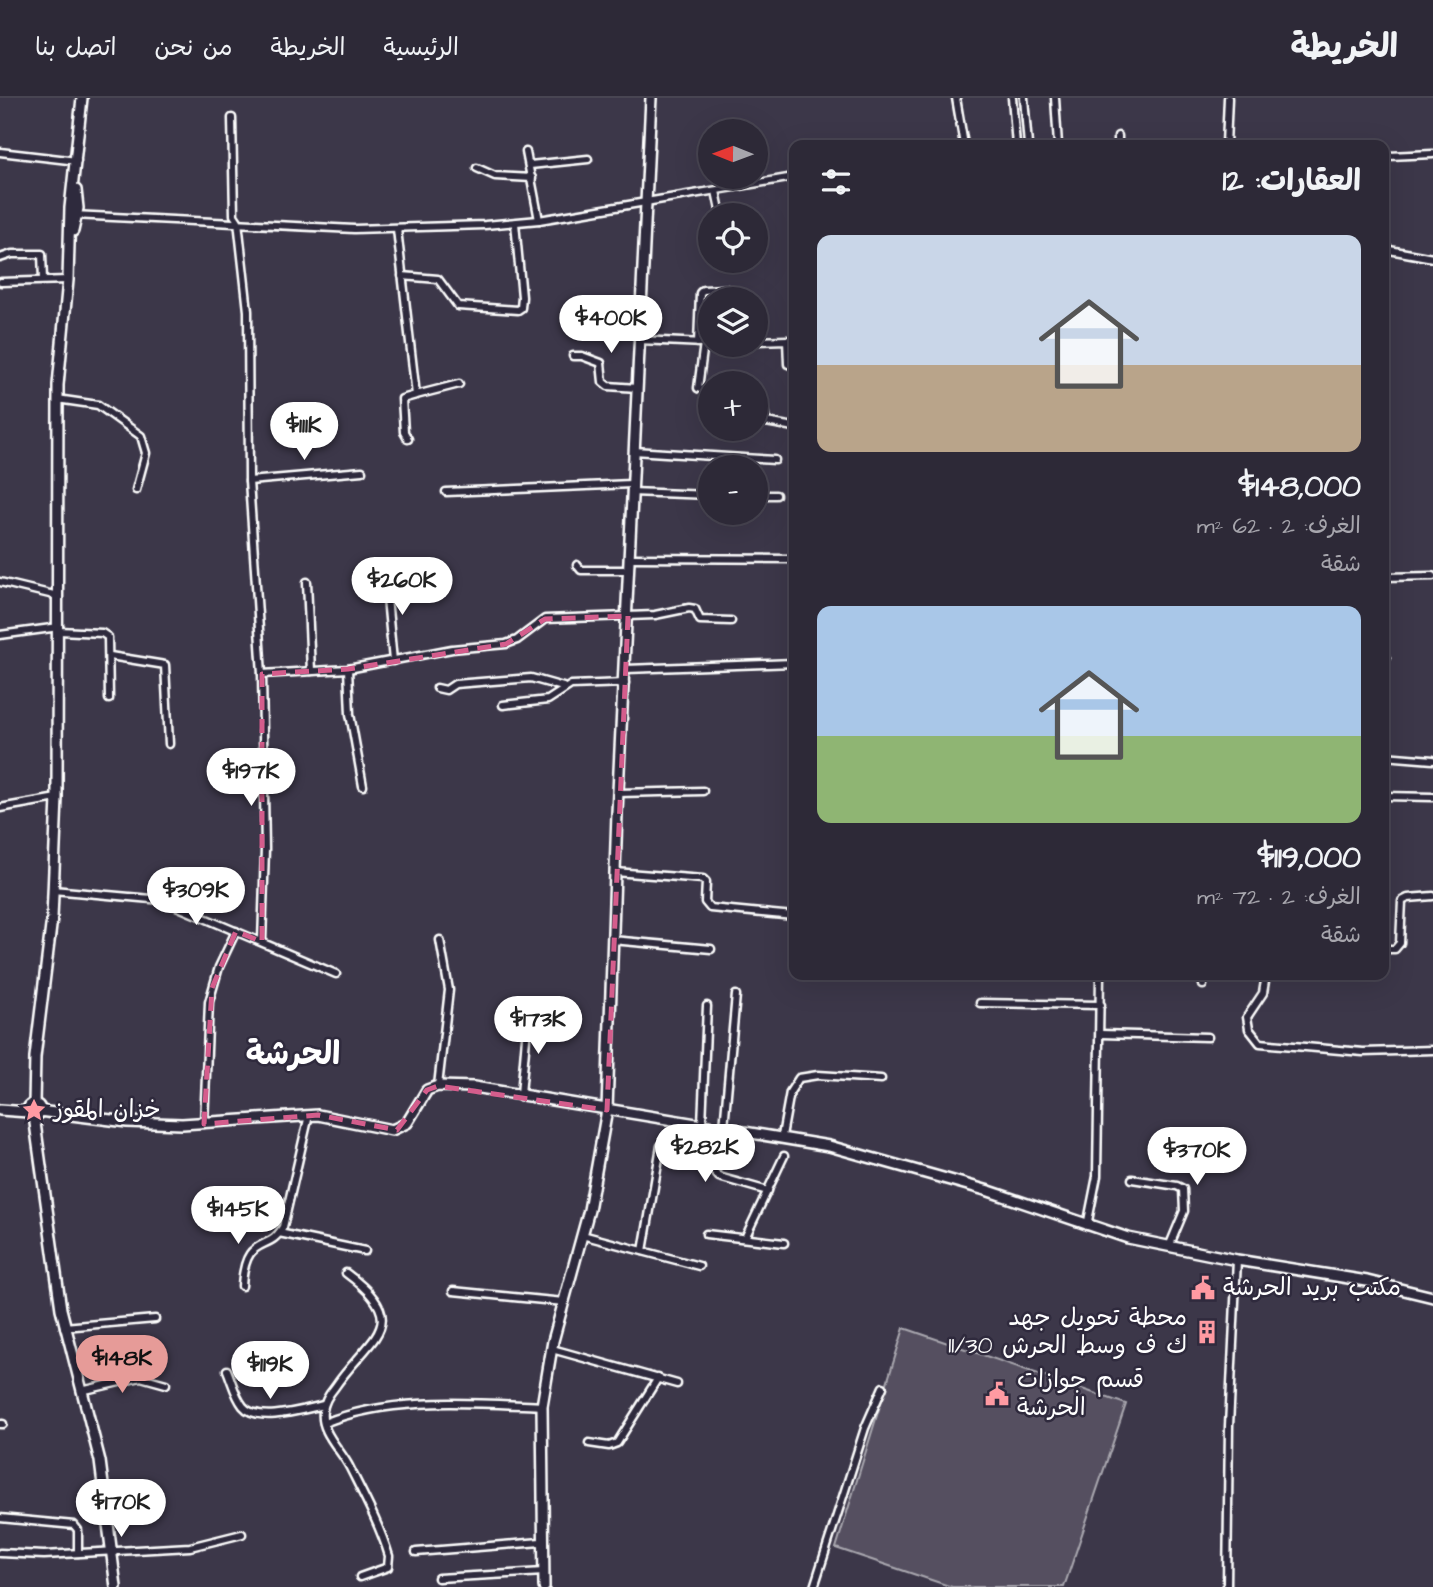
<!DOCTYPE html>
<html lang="ar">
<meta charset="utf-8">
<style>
:root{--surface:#2d2937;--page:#35313f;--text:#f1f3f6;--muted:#a7a6ad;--line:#484552;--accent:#e69b98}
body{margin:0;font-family:"Architects Daughter","Playpen Sans Arabic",sans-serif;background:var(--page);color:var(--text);direction:rtl;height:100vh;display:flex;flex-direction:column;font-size:26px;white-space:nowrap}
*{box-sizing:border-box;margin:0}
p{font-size:23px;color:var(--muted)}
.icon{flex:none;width:38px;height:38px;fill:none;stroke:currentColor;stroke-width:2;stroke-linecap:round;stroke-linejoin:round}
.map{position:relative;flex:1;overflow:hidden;direction:ltr}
.side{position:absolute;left:789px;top:42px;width:600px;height:840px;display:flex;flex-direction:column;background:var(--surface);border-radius:14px;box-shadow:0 7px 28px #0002,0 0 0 2px var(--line);direction:rtl}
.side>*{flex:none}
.needle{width:46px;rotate:271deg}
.controls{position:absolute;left:698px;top:21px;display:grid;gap:14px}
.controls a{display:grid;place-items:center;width:70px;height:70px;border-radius:50%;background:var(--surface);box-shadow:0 7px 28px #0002,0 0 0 2px var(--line);font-size:35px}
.price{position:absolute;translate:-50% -60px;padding:0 16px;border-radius:24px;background:#fff;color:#222;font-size:23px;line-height:46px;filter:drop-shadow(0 2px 4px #0008)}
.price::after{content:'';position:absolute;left:50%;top:42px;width:21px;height:16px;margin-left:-10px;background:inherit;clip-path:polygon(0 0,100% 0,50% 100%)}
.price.active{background:var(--accent);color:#111}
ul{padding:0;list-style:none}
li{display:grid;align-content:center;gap:14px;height:371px;padding:0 28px}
li span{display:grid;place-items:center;height:217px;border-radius:14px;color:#555}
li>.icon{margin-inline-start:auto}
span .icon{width:126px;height:126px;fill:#fffc;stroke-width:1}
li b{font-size:30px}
h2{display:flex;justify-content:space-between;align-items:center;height:84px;padding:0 28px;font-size:30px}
header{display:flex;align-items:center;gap:42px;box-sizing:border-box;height:98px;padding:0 35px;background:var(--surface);border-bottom:2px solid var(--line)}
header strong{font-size:33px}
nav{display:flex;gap:38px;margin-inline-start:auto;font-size:24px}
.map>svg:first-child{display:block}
.green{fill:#555060;stroke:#aaa8b0;stroke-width:2}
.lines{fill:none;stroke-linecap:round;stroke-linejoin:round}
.street-casing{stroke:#fff;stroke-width:11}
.secondary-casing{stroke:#fff;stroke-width:14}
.street{stroke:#2f2a3d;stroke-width:6}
.secondary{stroke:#2f2a3d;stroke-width:9}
.marked{fill:none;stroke:#d45d8c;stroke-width:5;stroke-dasharray:14 9;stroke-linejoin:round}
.labels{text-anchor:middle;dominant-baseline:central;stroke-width:5;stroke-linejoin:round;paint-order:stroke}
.poi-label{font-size:24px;fill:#fff;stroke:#2f2a3d;text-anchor:start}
.district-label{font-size:32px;font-weight:bold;fill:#fff;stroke:#2f2a3d}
</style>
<header>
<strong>الخريطة</strong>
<nav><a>الرئيسية</a><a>الخريطة</a><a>من نحن</a><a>اتصل بنا</a></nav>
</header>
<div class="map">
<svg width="1433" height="1489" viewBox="0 0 1433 1489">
<rect width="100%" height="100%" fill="#3c3749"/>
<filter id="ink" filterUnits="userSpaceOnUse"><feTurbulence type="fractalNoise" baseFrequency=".0143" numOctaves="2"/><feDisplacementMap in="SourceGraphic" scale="14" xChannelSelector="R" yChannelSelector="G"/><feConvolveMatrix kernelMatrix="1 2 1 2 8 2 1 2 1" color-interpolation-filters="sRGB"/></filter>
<g filter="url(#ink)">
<polygon class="green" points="904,1230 1126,1306 1064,1489 952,1489 836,1450"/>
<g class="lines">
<g class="street-casing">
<g id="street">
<polyline points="956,0 964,47"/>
<polyline points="1012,0 1016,47"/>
<polyline points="1024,0 1028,47"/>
<polyline points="1055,0 1058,47"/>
<polyline points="232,20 234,117 238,123 248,213 249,383 262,576 265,751 262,844"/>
<polyline points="1118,38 1118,47"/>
<polyline points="1226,47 1228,0"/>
<polyline points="0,54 77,63"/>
<polyline points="526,54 539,122"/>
<polyline points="1389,58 1433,56"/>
<polyline points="530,67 588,61"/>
<polyline points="477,70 495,78 532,80"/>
<polyline points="716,93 721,117"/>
<polyline points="73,117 354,131 485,127 539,122 794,79"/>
<polyline points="397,131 416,297 402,301 404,334 408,341"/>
<polyline points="1384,151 1433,160"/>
<polyline points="0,160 12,156 42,156 43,182"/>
<polyline points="402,178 438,181 458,208 518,212 521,210 522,199 515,125"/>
<polyline points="1,184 68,182"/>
<polyline points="581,229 640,235"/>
<polyline points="640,242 704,245 698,290 710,296"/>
<polyline points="756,243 787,242 788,266 794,268"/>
<polyline points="698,245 700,195 703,192 726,191"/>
<polyline points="573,258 582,258 601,265 603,284 608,288 637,290"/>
<polyline points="416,297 459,286"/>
<polyline points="756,299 763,303 766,324 794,329"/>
<polyline points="57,301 98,307 141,338 146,355 136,392"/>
<polyline points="634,353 775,362"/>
<polyline points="249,383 362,373"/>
<polyline points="446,394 631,386"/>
<polyline points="631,394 710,397"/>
<polyline points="756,397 776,397"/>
<polyline points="630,460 794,461"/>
<polyline points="577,467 581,472 629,472"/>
<polyline points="385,479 393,563"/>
<polyline points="1384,479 1433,478"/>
<polyline points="0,484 58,498"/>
<polyline points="307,484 311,573"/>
<polyline points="59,533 102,535 108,539 109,601"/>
<polyline points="0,537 59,529"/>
<polyline points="110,558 165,567 169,646"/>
<polyline points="1384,562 1386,560"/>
<polyline points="348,571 350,616 363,688"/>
<polyline points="626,571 794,565"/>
<polyline points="262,576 348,571 452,551 506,546 517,542 545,521 655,517 689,510 695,511 700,522 731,523"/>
<polyline points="437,590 446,592 455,586 531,580 563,589"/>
<polyline points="503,607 548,602 571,587 625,585"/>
<polyline points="1384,658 1433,662"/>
<polyline points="618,695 703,693"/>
<polyline points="1384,698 1433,699"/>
<polyline points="0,710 57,700"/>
<polyline points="615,774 703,781 706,784 705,804 710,810 794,818"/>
<polyline points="53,792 162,802 336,876"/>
<polyline points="612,842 711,851"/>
<polyline points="1384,851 1395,851 1400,845 1402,803 1408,800 1433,798"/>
<polyline points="1202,877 1203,887"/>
<polyline points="1266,877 1263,895 1247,919 1249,931 1260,945 1363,954 1433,952"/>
<polyline points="736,897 724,1029 714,1073 719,1079 768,1093"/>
<polyline points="980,905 1101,907"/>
<polyline points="1101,936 1208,939"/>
<polyline points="438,988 449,892 440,842"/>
<polyline points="521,996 528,917"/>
<polyline points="204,1026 209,904 219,869 236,833"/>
<polyline points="702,1026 707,908"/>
<polyline points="782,1038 790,994 799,980 818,977 881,981"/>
<polyline points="1132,1081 1177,1088 1183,1091 1184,1113 1169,1149"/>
<polyline points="1087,1128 1097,1078 1100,877"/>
<polyline points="279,1135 365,1153"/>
<polyline points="706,1136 784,1145"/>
<polyline points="582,1137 699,1168"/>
<polyline points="745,1140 784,1058"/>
<polyline points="643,1153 661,1048"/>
<path d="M 346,1175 C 415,1226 369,1239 335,1289 C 330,1295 324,1304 323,1313 C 320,1335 341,1351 350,1370 C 364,1398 380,1428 389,1458 L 388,1469 L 360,1479"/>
<path d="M 242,1188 C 245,1134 269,1156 283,1129 L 309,1017"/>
<polyline points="453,1193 564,1204"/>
<polyline points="64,1229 155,1221"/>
<polyline points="552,1251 677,1286"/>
<path d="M 227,1272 C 232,1284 235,1298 243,1308 C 257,1326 305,1311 324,1307"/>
<polyline points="81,1293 141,1279 166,1286"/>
<path d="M 324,1325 C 390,1298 473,1305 542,1308"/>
<polyline points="0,1326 3,1326"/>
<polyline points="589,1345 609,1348 617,1345 658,1280"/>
<polyline points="0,1420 74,1427 78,1432 78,1455"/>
<polyline points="416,1454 541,1444"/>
<polyline points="0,1455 44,1457 190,1449 242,1436"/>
<polyline points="438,1480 544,1474"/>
<polyline points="814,1489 865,1330 883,1289"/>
<polyline points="1227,1489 1229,1328 1237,1162"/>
</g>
</g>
<g class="secondary-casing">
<g id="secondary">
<polyline points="73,133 78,110 76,92"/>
<circle cx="34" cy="1012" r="6"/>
<polyline points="34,1006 35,959 52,820 57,700 58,287 68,182 70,110 82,0"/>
<polyline points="0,1012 28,1014"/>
<polyline points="39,1013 127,1024 182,1026 318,1017 392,1032 407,1025 427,992 438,988 474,989 829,1048 989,1093 1128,1140 1237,1162 1367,1183 1433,1199"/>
<polyline points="34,1018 61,1211 100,1363 116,1489"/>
<polyline points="544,1489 542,1308 553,1243 589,1112 607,1012 617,715 651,0"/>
</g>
</g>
<use href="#street" class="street"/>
<use href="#secondary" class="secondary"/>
</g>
</g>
<path class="marked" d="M 628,518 L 607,1012 L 438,988 L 427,992 L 397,1032 L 318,1017 L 204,1026 L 212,890 L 236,833 L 262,844 L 262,576 L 348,571 L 506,546 L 545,521 Z"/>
<defs>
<g id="sight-bare" transform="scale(1.89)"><path d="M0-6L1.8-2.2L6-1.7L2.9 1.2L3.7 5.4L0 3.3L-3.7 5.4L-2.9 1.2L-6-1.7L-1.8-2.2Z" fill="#ff9aa2" stroke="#2f2a3d" stroke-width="2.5" paint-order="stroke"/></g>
<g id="civic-bare" transform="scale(1.89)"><path d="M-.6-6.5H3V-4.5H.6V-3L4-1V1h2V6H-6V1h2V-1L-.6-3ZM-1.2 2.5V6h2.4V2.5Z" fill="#ff9aa2" stroke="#2f2a3d" stroke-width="2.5" paint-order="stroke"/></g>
<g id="building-bare" transform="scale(1.89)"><path d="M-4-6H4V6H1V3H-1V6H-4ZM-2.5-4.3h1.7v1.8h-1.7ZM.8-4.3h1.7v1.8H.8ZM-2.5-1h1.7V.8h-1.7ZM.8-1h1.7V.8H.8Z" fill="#ff9aa2" stroke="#2f2a3d" stroke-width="2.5" paint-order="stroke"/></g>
</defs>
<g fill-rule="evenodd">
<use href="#sight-bare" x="34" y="1012"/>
<use href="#civic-bare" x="1203" y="1190"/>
<use href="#building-bare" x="1207" y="1234"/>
<use href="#civic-bare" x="997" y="1296"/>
</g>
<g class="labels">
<g class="poi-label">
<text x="54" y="1012">خزان المقوز</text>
<text x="1223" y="1190">مكتب بريد الحرشة</text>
<text x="1187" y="1220" text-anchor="end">محطة تحويل جهد<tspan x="1187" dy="28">11/30 ك ف وسط الحرش</tspan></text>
<text x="1017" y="1282">قسم جوازات<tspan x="1017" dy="28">الحرشة</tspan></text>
</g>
<g class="district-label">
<text x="293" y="956">الحرشة</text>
</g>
</g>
</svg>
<div class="controls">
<a><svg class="needle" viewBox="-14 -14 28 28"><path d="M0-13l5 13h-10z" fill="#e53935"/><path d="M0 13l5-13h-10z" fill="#a7a6ad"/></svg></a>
<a><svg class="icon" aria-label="locate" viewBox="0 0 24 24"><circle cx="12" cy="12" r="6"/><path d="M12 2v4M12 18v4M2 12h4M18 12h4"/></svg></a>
<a><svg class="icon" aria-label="layers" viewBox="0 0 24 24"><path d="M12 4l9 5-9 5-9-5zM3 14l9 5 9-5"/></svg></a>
<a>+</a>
<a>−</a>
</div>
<b class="price" style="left:611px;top:257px">$400K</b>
<b class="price" style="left:304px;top:364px">$111K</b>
<b class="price" style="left:402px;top:519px">$260K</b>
<b class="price" style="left:251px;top:710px">$197K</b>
<b class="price" style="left:196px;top:829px">$309K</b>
<b class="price" style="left:538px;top:958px">$173K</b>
<b class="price" style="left:705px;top:1086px">$282K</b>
<b class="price" style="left:1197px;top:1089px">$370K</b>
<b class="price" style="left:238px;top:1148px">$145K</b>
<b class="price active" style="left:122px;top:1297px">$148K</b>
<b class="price" style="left:270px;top:1303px">$119K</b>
<b class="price" style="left:121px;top:1441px">$170K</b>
<section class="side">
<h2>العقارات: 12<svg class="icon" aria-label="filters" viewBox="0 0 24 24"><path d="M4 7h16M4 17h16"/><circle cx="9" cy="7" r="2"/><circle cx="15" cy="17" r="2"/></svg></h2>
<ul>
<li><span style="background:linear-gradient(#c9d6e8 60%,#b9a48a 0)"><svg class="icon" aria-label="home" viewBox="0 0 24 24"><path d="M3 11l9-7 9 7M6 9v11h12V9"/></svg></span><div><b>$148,000</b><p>الغرف: 2 · 62 m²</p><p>شقة</p></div></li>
<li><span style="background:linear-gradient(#a9c7e8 60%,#8fb573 0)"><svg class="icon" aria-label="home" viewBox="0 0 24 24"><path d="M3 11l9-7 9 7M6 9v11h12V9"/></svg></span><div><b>$119,000</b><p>الغرف: 2 · 72 m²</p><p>شقة</p></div></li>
</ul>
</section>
</div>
